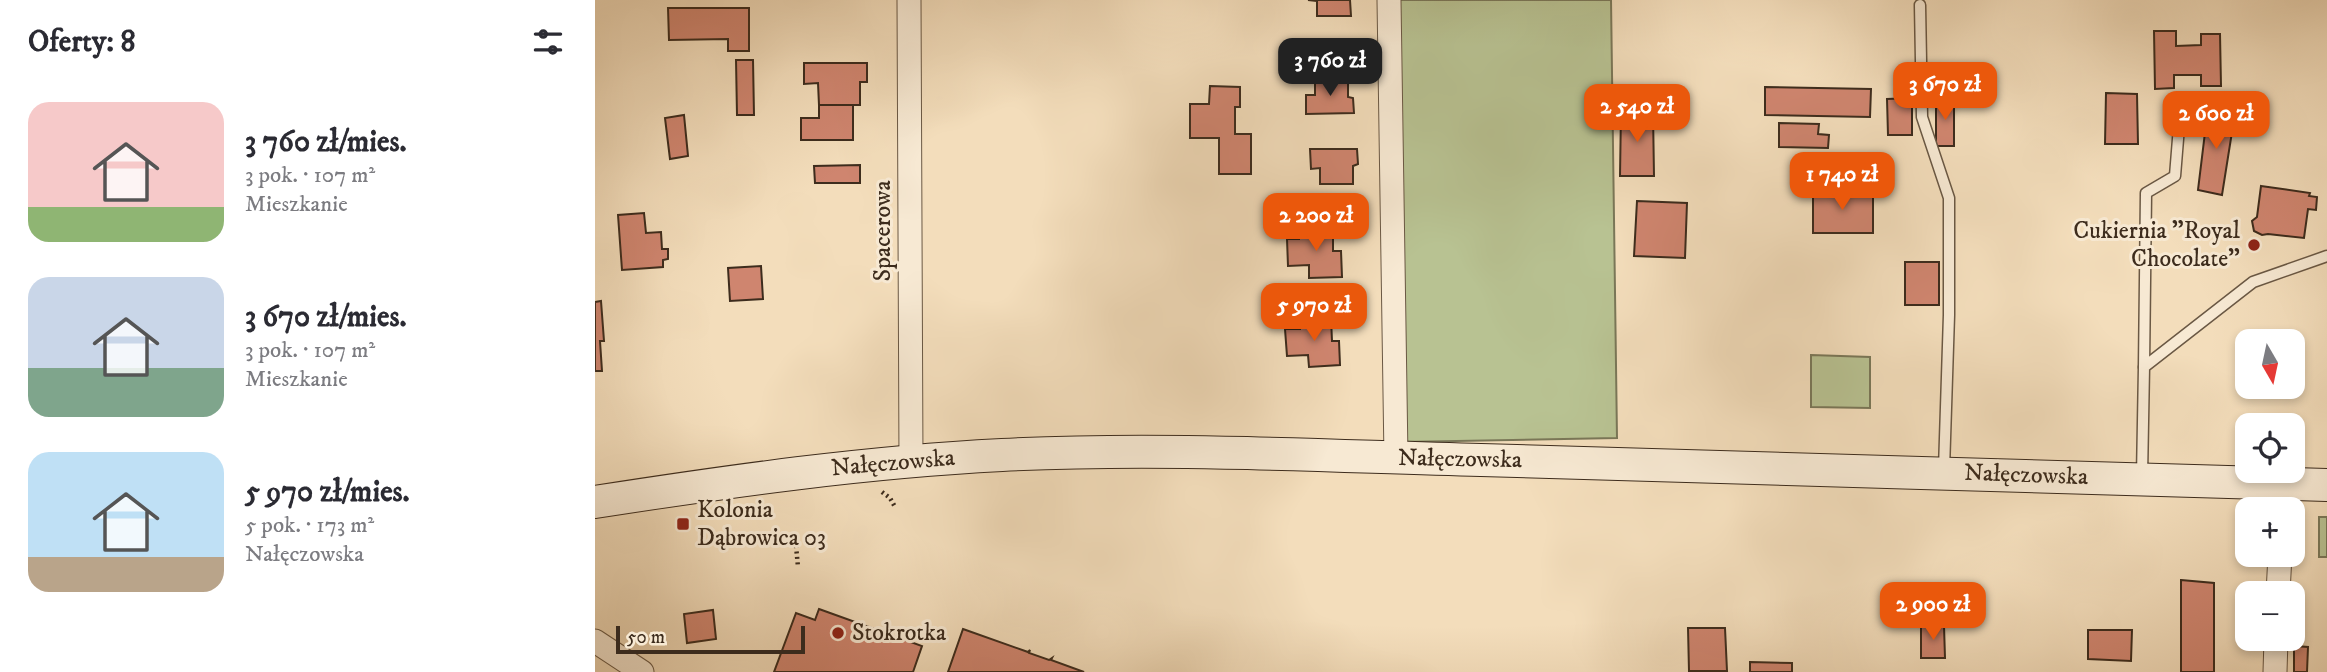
<!DOCTYPE html>
<html lang="pl">
<meta charset="utf-8">
<style>
:root{--surface:#fff;--page:#f7f7f7;--text:#2b2b33;--muted:#7c7c81;--accent:#ea580c}
body{margin:0;font-family:"IM FELL DW Pica",serif;background:var(--page);color:var(--text);height:100vh;display:flex;flex-direction:column;font-size:26px;white-space:nowrap}
*{box-sizing:border-box;margin:0}
p{font-size:23px;color:var(--muted)}
.icon{flex:none;width:38px;height:38px;fill:none;stroke:currentColor;stroke-width:2;stroke-linecap:round;stroke-linejoin:round}
.map{position:relative;flex:1;overflow:hidden}
.details{display:flex;flex-direction:column;background:var(--surface);width:595px}
.details>*{flex:none}
.needle{width:46px;rotate:171deg}
.fabs{position:absolute;left:1640px;top:329px;display:grid;gap:14px}
.fabs a{display:grid;place-items:center;width:70px;height:70px;border-radius:14px;background:var(--surface);box-shadow:0 4px 10px #0003;font-size:35px}
.scale{position:absolute;left:21px;bottom:18px;width:189px;box-sizing:border-box;padding-left:7px;border:4px solid #3d2c1d;border-top:0;font-size:19px;line-height:24px;white-space:nowrap;color:#3d2c1d;-webkit-text-stroke:5px #f7e9d3;paint-order:stroke}
.price{position:absolute;translate:-50% -60px;padding:0 16px;border-radius:14px;background:var(--accent);color:#fff;font-size:23px;line-height:46px;filter:drop-shadow(0 2px 4px #0008)}
.price::after{content:'';position:absolute;left:50%;top:42px;width:21px;height:16px;margin-left:-10px;background:inherit;clip-path:polygon(0 0,100% 0,50% 100%)}
.price.on{background:#222;color:#fff}
ul{padding:0;list-style:none}
li{display:flex;align-items:center;gap:21px;height:175px;padding:0 28px}
li span{display:grid;place-items:center;flex:none;width:196px;height:140px;border-radius:21px;color:#555}
li>.icon{margin-inline-start:auto}
span .icon{width:84px;height:84px;fill:#fffc;stroke-width:1}
li b{font-size:30px}
h2{display:flex;justify-content:space-between;align-items:center;height:84px;padding:0 28px;font-size:30px}
main{display:flex;flex:1;min-height:0}
.map>svg:first-child{display:block}
.green{fill:#b8c292;stroke:#7a7758;stroke-width:2}
.building{fill:#cf856f;stroke:#3d2c1d;stroke-width:2}
.lines{fill:none;stroke-linecap:round;stroke-linejoin:round}
.lane-casing{stroke:#6a5844;stroke-width:13}
.street-casing{stroke:#6a5844;stroke-width:25}
.secondary-casing{stroke:#3d2c1d;stroke-width:34}
.path{stroke:#3d2c1d;stroke-width:4.5;stroke-dasharray:2 3.5;stroke-linecap:butt}
.lane{stroke:#f7e9d3;stroke-width:10}
.street{stroke:#f7e9d3;stroke-width:23}
.secondary{stroke:#f7e9d3;stroke-width:32}
.poi-dot{fill:#8f2418;stroke:#f7e9d3;stroke-width:2.5}
.labels{text-anchor:middle;dominant-baseline:central;stroke-width:6;stroke-linejoin:round;paint-order:stroke}
.street-label{font-size:24px;fill:#3d2c1d;stroke:#f7e9d3}
.poi-label{font-size:24px;fill:#3d2c1d;stroke:#f7e9d3;text-anchor:start}
</style>
<main>
<section class="details">
<h2>Oferty: 8<svg class="icon" aria-label="filters" viewBox="0 0 24 24"><path d="M4 7h16M4 17h16"/><circle cx="9" cy="7" r="2"/><circle cx="15" cy="17" r="2"/></svg></h2>
<ul>
<li><span style="background:linear-gradient(#f6c9c9 75%,#8fb573 0)"><svg class="icon" aria-label="home" viewBox="0 0 24 24"><path d="M3 11l9-7 9 7M6 9v11h12V9"/></svg></span><div><b>3 760 zł/mies.</b><p>3 pok. · 107 m²</p><p>Mieszkanie</p></div></li>
<li><span style="background:linear-gradient(#c9d6e8 65%,#7fa58c 0)"><svg class="icon" aria-label="home" viewBox="0 0 24 24"><path d="M3 11l9-7 9 7M6 9v11h12V9"/></svg></span><div><b>3 670 zł/mies.</b><p>3 pok. · 107 m²</p><p>Mieszkanie</p></div></li>
<li><span style="background:linear-gradient(#bfe0f5 75%,#b9a48a 0)"><svg class="icon" aria-label="home" viewBox="0 0 24 24"><path d="M3 11l9-7 9 7M6 9v11h12V9"/></svg></span><div><b>5 970 zł/mies.</b><p>5 pok. · 173 m²</p><p>Nałęczowska</p></div></li>
</ul>
</section>
<div class="map">
<svg width="1732" height="672" viewBox="0 0 1732 672">
<rect width="100%" height="100%" fill="#f3ddbb"/>
<filter id="stains"><feTurbulence type="fractalNoise" baseFrequency=".00286" numOctaves="4"/><feColorMatrix values="0 0 0 0 .2 0 0 0 0 .09 0 0 0 0 .02 0 0 0 .5 -.17"/></filter>
<radialGradient id="worn" r=".72"><stop offset=".6" stop-color="#630" stop-opacity="0"/><stop offset="1" stop-color="#630" stop-opacity=".3"/></radialGradient>
<g class="green">
<polygon points="797,0 1016,0 1022,438 806,442"/>
<polygon points="1216,355 1275,357 1275,408 1216,407"/>
<rect x="1724" y="517" width="8" height="40"/>
</g>
<g class="building">
<polygon points="713,0 755,0 756,16 722,16 722,1"/>
<polygon points="73,8 154,8 154,51 133,51 133,39 74,40"/>
<polygon points="1559,31 1581,31 1581,46 1606,45 1606,34 1625,34 1626,86 1606,86 1606,75 1579,75 1579,88 1560,89"/>
<polygon points="710,44 757,44 758,60 753,61 753,78 720,79 720,63 711,63"/>
<polygon points="141,60 158,60 159,115 142,115"/>
<polygon points="209,63 272,63 272,82 265,82 265,105 224,105 223,83 209,84"/>
<polygon points="753,78 753,97 758,98 759,113 711,114 711,95 720,95 720,79"/>
<polygon points="615,86 645,87 645,107 640,107 640,134 656,134 656,174 624,174 624,138 595,138 595,104 614,104"/>
<polygon points="1170,87 1276,89 1275,117 1170,115"/>
<polygon points="1511,93 1542,94 1543,144 1510,144"/>
<polygon points="1317,98 1317,135 1293,135 1292,99"/>
<rect x="1341" y="99" width="18" height="47"/>
<polygon points="224,105 258,105 258,140 206,140 206,118 224,118"/>
<polygon points="1613,108 1640,113 1627,195 1603,190"/>
<polygon points="1026,111 1058,113 1059,176 1025,176"/>
<polygon points="89,115 93,156 75,159 70,118"/>
<polygon points="1184,123 1224,124 1223,134 1234,135 1233,148 1184,147"/>
<polygon points="715,149 762,149 763,164 758,166 758,184 725,184 725,168 716,169"/>
<polygon points="265,165 265,183 220,183 219,166"/>
<polygon points="1218,186 1238,186 1237,195 1278,195 1278,233 1218,233"/>
<polygon points="1666,186 1715,193 1714,196 1722,197 1721,210 1713,209 1709,238 1673,234 1667,235 1659,231 1657,221 1662,217"/>
<polygon points="1042,201 1092,203 1090,258 1039,256"/>
<polygon points="49,213 51,233 66,232 67,249 73,249 73,259 68,260 68,267 27,270 23,215"/>
<polygon points="738,228 738,251 746,251 747,277 714,278 714,265 693,266 692,239 704,239 704,229"/>
<rect x="1310" y="262" width="34" height="43"/>
<polygon points="166,266 168,299 135,301 133,268"/>
<polygon points="6,301 9,341 5,341 7,371 0,371 0,302"/>
<polygon points="736,318 737,341 744,341 745,365 714,367 713,355 692,356 690,329 705,329 705,319"/>
<polygon points="1586,580 1619,583 1619,672 1586,672"/>
<polygon points="224,609 327,646 318,672 179,672 201,613 220,620"/>
<polygon points="118,610 121,639 92,643 89,614"/>
<polygon points="1326,626 1349,626 1350,658 1326,658"/>
<polygon points="1093,628 1130,628 1132,671 1094,671"/>
<polygon points="368,629 433,652 435,650 434,653 454,660 457,658 456,660 489,672 353,672"/>
<polygon points="1493,630 1537,630 1536,661 1493,659"/>
<polygon points="1699,646 1713,647 1712,672 1699,672"/>
<polygon points="1155,662 1197,663 1197,672 1155,672"/>
</g>
<g class="lines">
<g class="lane-casing">
<g id="lane">
<polyline points="1325,5 1327,117 1354,198 1354,315 1349,469"/>
<polyline points="1549,367 1551,193 1580,176 1586,102"/>
<polyline points="1547,476 1549,367 1658,282 1732,256"/>
</g>
</g>
<g class="street-casing">
<g id="street">
<polyline points="314,0 316,461"/>
<polyline points="794,0 801,458"/>
<polyline points="1686,509 1687,484"/>
<polyline points="1683,593 1685,555"/>
<polyline points="0,641 47,672"/>
<polyline points="1680,672 1681,639"/>
</g>
</g>
<g class="secondary-casing">
<path id="secondary" d="M 0,502 C 135,481 270,462 407,455 C 566,447 727,456 886,460 C 1168,467 1450,478 1732,485"/>
</g>
<g class="path">
<polyline points="287,492 295,498 300,507"/>
<polyline points="127,514 149,511"/>
<polyline points="200,535 203,567"/>
</g>
<use href="#lane" class="lane"/>
<use href="#street" class="street"/>
<use href="#secondary" class="secondary"/>
</g>
<g class="poi-dot">
<circle cx="1659" cy="245" r="7"/>
<rect x="81" y="517" width="14" height="14" rx="3.5"/>
<circle cx="243" cy="633" r="7"/>
</g>
<g class="labels">
<g class="street-label">
<text transform="translate(288 231) rotate(-90)">Spacerowa</text>
<text transform="translate(865 459) rotate(1)">Nałęczowska</text>
<text transform="translate(298 463) rotate(-5)">Nałęczowska</text>
<text transform="translate(1431 475) rotate(2)">Nałęczowska</text>
</g>
<g class="poi-label">
<text x="1645" y="231" text-anchor="end">Cukiernia "Royal<tspan x="1645" dy="28">Chocolate"</tspan></text>
<text x="102" y="510">Kolonia<tspan x="102" dy="28">Dąbrowica 03</tspan></text>
<text x="257" y="633">Stokrotka</text>
</g>
</g>
<rect width="100%" height="100%" filter="url(#stains)"/>
<rect width="100%" height="100%" fill="url(#worn)"/>
</svg>
<div class="fabs">
<a><svg class="needle" viewBox="-14 -14 28 28"><path d="M0-13l5 13h-10z" fill="#e53935"/><path d="M0 13l5-13h-10z" fill="#7c7c81"/></svg></a>
<a><svg class="icon" aria-label="locate" viewBox="0 0 24 24"><circle cx="12" cy="12" r="6"/><path d="M12 2v4M12 18v4M2 12h4M18 12h4"/></svg></a>
<a>+</a>
<a>−</a>
</div>
<div class="scale">50 m</div>
<b class="price on" style="left:735px;top:98px">3 760 zł</b>
<b class="price" style="left:1350px;top:122px">3 670 zł</b>
<b class="price" style="left:1042px;top:144px">2 540 zł</b>
<b class="price" style="left:1621px;top:151px">2 600 zł</b>
<b class="price" style="left:1247px;top:212px">1 740 zł</b>
<b class="price" style="left:721px;top:253px">2 200 zł</b>
<b class="price" style="left:719px;top:343px">5 970 zł</b>
<b class="price" style="left:1338px;top:642px">2 900 zł</b>
</div>
</main>
